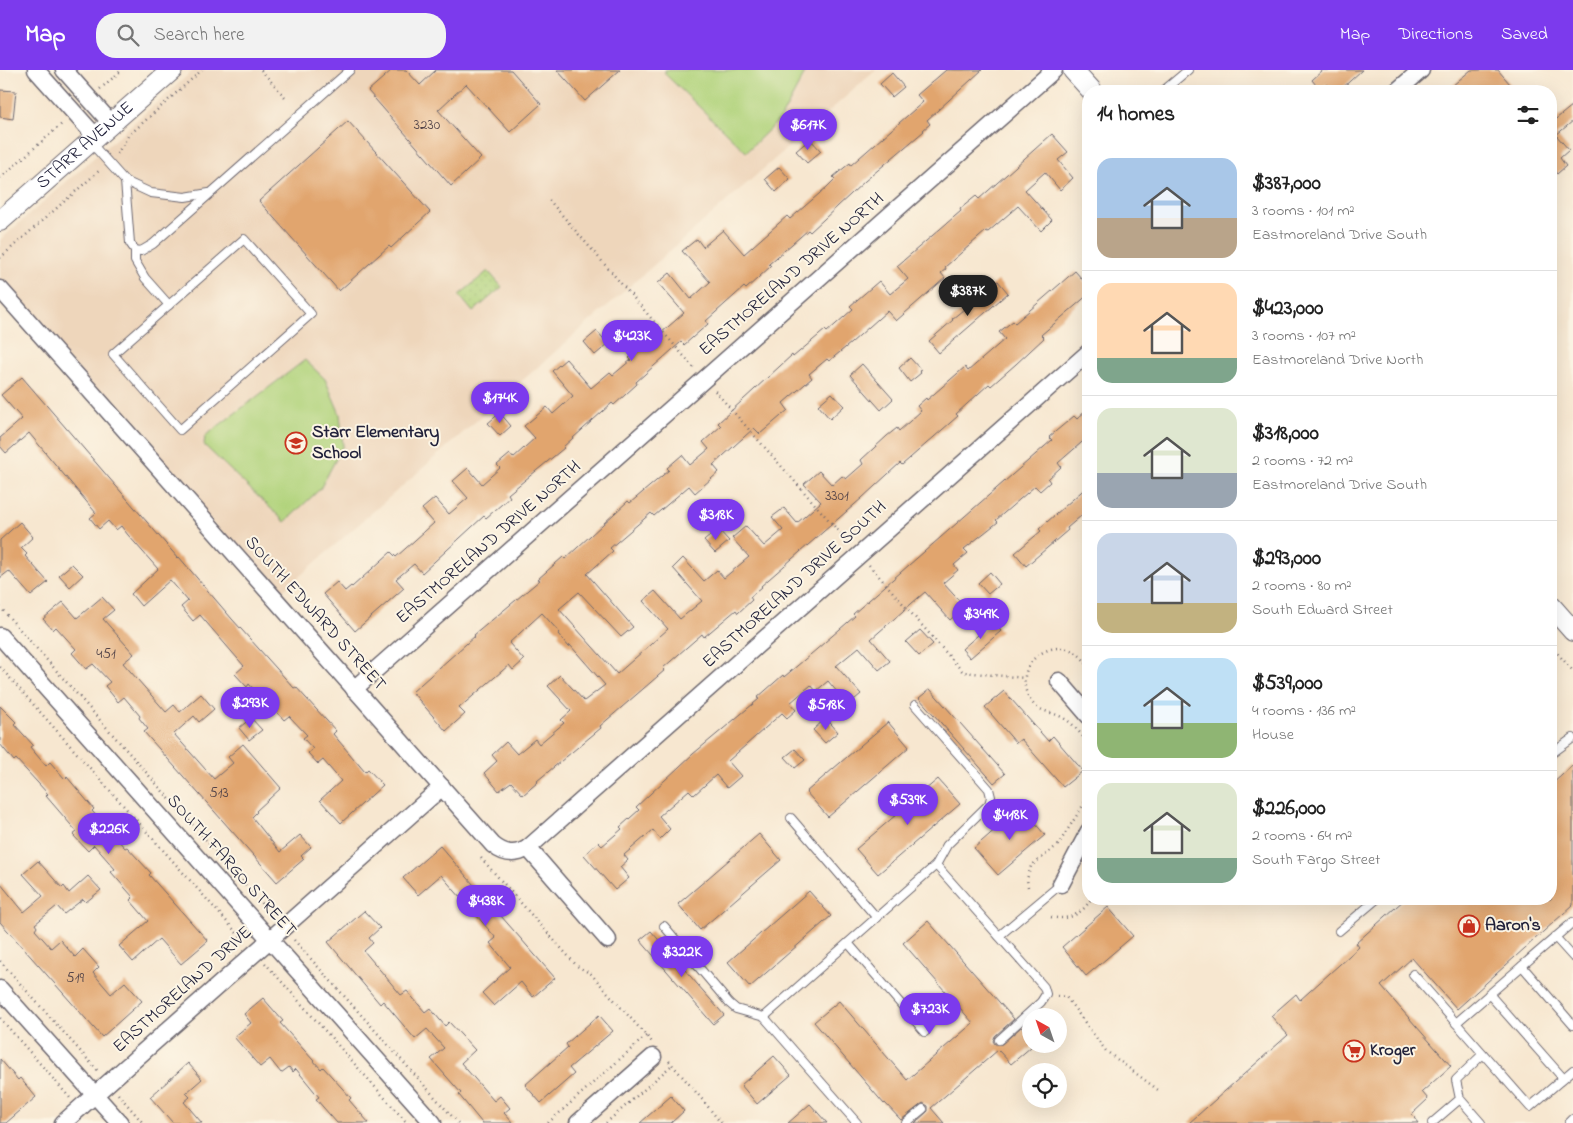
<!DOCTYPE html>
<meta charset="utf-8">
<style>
:root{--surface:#fff;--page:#f2f2f2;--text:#222;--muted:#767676;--line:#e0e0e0;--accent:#7c3aed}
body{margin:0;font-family:"Indie Flower",sans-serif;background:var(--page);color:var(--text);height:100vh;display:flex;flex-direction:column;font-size:19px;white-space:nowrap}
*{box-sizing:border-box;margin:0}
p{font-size:16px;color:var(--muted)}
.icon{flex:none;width:28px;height:28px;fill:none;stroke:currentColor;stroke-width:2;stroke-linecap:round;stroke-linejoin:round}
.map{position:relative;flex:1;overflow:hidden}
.side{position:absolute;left:1082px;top:15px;width:475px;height:820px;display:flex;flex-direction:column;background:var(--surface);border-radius:20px;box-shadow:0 5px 20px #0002}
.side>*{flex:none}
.needle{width:32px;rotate:320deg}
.buttons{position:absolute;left:1022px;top:938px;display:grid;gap:10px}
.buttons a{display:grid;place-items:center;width:45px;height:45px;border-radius:50%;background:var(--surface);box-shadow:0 5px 20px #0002;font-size:25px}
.price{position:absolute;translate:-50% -42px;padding:0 11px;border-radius:18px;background:var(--accent);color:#fff;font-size:16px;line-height:32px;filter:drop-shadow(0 1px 2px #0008)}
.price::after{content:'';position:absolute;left:50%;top:30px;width:15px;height:11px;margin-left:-8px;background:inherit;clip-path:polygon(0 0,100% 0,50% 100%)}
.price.active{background:#222;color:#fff}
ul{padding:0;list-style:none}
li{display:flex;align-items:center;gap:15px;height:125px;padding:0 15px}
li+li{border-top:1px solid var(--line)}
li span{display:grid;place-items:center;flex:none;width:140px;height:100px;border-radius:15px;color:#555}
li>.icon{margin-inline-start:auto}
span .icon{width:60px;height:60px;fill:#fffc;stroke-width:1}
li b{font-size:21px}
h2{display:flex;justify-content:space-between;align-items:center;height:60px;padding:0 15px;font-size:21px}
header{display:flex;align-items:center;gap:30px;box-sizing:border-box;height:70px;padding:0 25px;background:var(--accent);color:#fff}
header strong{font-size:24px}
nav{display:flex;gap:28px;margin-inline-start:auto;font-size:18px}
.search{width:350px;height:45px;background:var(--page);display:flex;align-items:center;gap:12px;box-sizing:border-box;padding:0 18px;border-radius:20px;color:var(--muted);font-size:19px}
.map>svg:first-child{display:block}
.built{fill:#eed6bb}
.park{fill:url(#park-dots);stroke:#6a7a5c}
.pitch{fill:#b1d37c;stroke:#6a7a5c}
.building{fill:#e1a56e}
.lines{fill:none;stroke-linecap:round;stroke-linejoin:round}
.service-casing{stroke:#6d676f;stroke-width:10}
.minor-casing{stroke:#6d676f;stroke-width:19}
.tertiary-casing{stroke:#6d676f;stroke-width:22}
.path{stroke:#6d676f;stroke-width:2.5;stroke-dasharray:1 4;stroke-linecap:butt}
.service{stroke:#fff;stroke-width:8}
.minor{stroke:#fff;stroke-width:16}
.tertiary{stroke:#fff;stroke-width:20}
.labels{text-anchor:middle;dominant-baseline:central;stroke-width:4;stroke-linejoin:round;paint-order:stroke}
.number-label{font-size:15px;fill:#524348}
.street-label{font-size:18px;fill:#22223b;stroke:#fcf5e5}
.poi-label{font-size:18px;font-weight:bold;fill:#22223b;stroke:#fcf5e5;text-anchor:start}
</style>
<header>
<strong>Map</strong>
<div class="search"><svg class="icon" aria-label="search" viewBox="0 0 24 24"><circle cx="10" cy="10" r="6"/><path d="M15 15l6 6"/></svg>Search here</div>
<nav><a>Map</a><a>Directions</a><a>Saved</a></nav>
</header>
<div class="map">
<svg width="1573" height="1053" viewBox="0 0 1573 1053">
<defs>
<pattern id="park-dots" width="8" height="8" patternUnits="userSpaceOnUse" patternTransform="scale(1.25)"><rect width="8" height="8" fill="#b1d37c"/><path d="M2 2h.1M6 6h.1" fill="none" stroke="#98b56c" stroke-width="1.8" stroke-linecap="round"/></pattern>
</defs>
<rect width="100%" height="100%" fill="#fcf5e5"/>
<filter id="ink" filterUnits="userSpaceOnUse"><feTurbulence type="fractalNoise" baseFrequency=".02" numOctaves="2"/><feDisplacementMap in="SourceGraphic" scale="10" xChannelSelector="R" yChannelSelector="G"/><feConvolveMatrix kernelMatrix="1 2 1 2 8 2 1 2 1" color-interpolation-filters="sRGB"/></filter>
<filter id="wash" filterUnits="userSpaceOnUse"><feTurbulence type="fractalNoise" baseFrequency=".0096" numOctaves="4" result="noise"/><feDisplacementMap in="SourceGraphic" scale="20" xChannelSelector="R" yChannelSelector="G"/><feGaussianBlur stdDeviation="1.12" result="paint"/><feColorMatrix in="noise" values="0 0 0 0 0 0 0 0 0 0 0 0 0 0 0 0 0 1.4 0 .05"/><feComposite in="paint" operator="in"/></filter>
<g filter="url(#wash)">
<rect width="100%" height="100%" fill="#f7e7d0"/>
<polygon class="built" points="194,0 876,0 277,526 0,212 0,170"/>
<polygon class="park" points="488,201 502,217 473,242 459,225"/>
<g class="pitch">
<polygon points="665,0 803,0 804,5 781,48 746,82 665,4"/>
<polygon points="305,290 325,309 340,344 343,376 320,419 285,452 204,375 205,366"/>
</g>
<g id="blocks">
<g class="building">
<polygon points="392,0 406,0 420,15 436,0 511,0 541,34 510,62 466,14 438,40 481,88 451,116 368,21"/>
<polygon points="557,0 620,0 585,31"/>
<polygon points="946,0 982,0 927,50 930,54 923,60 924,61 865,111 810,162 808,160 769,194 771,196 746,219 744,217 706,251 708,254 684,275 681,272 636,312 637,314 614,335 612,333 563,377 564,378 508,424 510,427 486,448 484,446 422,503 414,494 396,509 404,518 355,561 323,524 337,512 345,521 351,516 352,517 391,482 396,487 434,453 422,439 435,428 449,444 468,428 453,411 468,398 482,414 500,398 497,395 510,384 513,388 535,368 524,356 547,337 553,344 573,326 552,301 566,289 591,318 610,302 613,305 631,290 629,288 652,268 653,270 684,243 658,213 670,203 691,229 710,212 682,181 697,169 703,177 723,160 744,184 787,146 790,149 827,117 835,109 833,107 850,93 851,95 923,32 917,25"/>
<polygon points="1323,0 1362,0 1339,21 1332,21 1326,14 1320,20 1312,10"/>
<polygon points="1471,0 1498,0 1516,21 1446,21"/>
<polygon points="892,3 904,17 892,27 880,14"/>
<polygon points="0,20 16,21 13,49 0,47"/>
<polygon points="1573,35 1573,51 1556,65 1569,80 1560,88 1566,96 1557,104 1551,97 1551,53"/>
<polygon points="348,51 430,142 391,178 389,176 339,221 259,131"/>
<polygon points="1052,64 1068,82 1058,90 1073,108 1060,120 1045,102 1025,120 1052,150 1041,161 1018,136 988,162 986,161 945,197 946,199 941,203 945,208 896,251 887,241 851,273 829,291 827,289 809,304 812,308 783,333 788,340 760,364 754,358 713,395 719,402 695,423 689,416 654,446 651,443 610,478 613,481 587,504 633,557 621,567 579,522 559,539 617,604 668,559 643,531 655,521 680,549 702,531 673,498 683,488 704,511 717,500 724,508 749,487 732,468 746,456 764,476 783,460 772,447 784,438 797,453 821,432 804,414 819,401 832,415 842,406 846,409 863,394 861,390 887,366 897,358 899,361 921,341 917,336 926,328 927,330 965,297 968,301 1005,269 999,262 1013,251 1015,253 1075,201 1089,217 1089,224 1041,265 1044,268 1016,294 991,316 989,314 956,344 958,346 902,395 900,393 862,428 761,516 762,517 750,527 752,530 738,543 736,540 704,567 702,564 663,598 665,600 600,656 601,658 537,711 538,712 523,725 511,712 499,721 484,703 497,691 492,685 506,672 517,684 535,669 539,674 564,653 561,650 571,641 548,616 560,605 584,631 605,615 570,575 569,577 558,564 560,563 542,543 509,573 524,590 513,600 509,595 459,638 465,644 446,661 412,622 475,566 474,565 540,510 538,509 563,487 565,489 628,431 630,433 669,400 667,398 682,385 690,395 709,379 703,372 721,356 718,353 792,285 793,287 825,260 827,262 853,239 850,236 879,211 890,224 908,209 897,196 961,141 960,139 976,126 979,129"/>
<polygon points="810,69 821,81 807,93 796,81"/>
<polygon points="779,97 790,109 776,122 765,109"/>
<polygon points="998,211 1008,223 939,283 929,271 953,250 952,249"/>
<polygon points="597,261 608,274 595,285 584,272"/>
<polygon points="910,288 921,300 919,301 921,303 910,312 899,298"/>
<polygon points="862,294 893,329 881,340 850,305"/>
<polygon points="22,307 178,488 179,487 232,549 294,618 296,617 336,661 333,664 365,702 368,699 383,715 341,753 320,730 341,711 323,690 318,694 308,683 313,679 303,668 307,665 289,646 284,650 264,627 262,629 249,614 247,617 235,604 244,596 200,545 193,551 181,537 188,531 170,510 141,536 131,524 158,499 128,465 121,456 116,460 108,451 99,459 90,448 96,443 29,363 6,383 0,376 0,368 22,349 1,325"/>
<polygon points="832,323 844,336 830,349 818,335"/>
<polygon points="1089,338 1089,366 1058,393 1061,397 1048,409 1050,412 1040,421 1035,416 996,450 998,452 964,479 968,483 954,495 958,500 943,513 965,537 950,550 925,522 911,534 871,569 890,591 879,600 859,577 836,596 861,624 848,635 828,611 816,621 811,615 790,633 796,640 787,648 782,643 728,691 741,706 727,718 716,705 694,725 689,720 659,746 670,759 660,769 653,760 624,785 628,790 620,797 629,808 615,820 584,785 598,772 602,776 622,759 620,757 639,740 636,737 693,684 759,629 757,628 783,605 784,607 817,579 855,546 853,544 1052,370 1049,367 1074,346 1077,349"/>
<polygon points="500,343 511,356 500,366 488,353"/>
<polygon points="1089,415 1089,439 1067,458 1068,460 1026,496 1015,483 1041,461 1039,459"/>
<polygon points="20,452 33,467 21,478 27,484 25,486 48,512 31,526 9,501 0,508 0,470"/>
<polygon points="718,459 729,471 715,483 704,471"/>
<polygon points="72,494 83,505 70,517 59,505"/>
<polygon points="990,502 1000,514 988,524 978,513"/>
<polygon points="102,527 114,540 103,549 134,584 123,593 166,642 174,635 180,642 201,624 214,639 199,652 194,646 174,664 214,709 233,693 228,687 243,674 281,718 256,741 257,742 252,747 280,782 300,765 311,777 301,786 304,789 277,812 144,662 148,659 139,648 140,646 124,627 118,632 105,616 110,612 93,594 86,599 72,583 76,579 56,557 53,560 43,549 63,532 77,548"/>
<polygon points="993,552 1001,561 970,588 962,579"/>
<polygon points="920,560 933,574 919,586 906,572"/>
<polygon points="930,619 1005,704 994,713 919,628"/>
<polygon points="1004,621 1048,671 1053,666 1083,701 1063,717 1021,669 1016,673 985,637"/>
<polygon points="0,636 16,652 14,654 33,675 30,677 46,696 50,692 65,709 67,707 94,739 92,741 125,778 127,777 151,803 149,805 208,871 181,894 159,869 133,892 119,876 148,851 130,830 133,827 111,802 115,799 94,775 88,781 73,765 77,762 46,726 48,724 16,689 14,691 0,674"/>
<polygon points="251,648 262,660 249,670 239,658"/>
<polygon points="826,648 838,662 825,673 813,660"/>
<polygon points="888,652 909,677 828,747 806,722"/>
<polygon points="795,679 805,690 795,698 785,687"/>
<polygon points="1573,695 1573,835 1457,939 1412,888 1381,916 1451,996 1422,1022 1428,1029 1412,1044 1419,1053 1189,1053 1288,965 1271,946 1296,924 1300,930 1359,877 1356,873 1405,829 1551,829 1551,715"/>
<polygon points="938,709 960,734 878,804 856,779"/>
<polygon points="1021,737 1045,765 998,805 974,778"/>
<polygon points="759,764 781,790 700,860 678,834"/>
<polygon points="440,776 555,908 533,927 521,912 494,936 482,923 510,897 490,873 496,868 441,805 418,825 403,808"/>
<polygon points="38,791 62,818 64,816 69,823 88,806 101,820 86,832 83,829 64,844 57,836 35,854 37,857 35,860 51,878 60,870 75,887 83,879 99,897 93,903 111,924 125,912 142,931 102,967 0,852 0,813 24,842 43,826 23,804"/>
<polygon points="809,821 831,846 750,917 728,892"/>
<polygon points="1108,837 1133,866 1086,906 1062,877"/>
<polygon points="364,841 380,858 369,868 373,873 364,881 401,925 407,921 425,942 430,938 445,956 449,952 475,980 461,993 494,1031 500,1026 510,1038 504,1043 513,1053 482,1053 459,1025 461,1023 431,989 444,978 427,959 415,969 383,931 380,934 328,872"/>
<polygon points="928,851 1014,949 995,966 993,971 995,974 1002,974 1021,957 1025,961 1031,955 1031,977 1011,994 998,980 931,1038 944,1053 915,1053 928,1041 928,1036 923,1033 901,1050 885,1033 884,1034 814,952 839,931 907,1010 973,953 903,873"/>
<polygon points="651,861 724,945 713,954 640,870"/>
<polygon points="263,928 283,951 280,953 321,999 323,997 351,1028 349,1030 369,1053 337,1053 316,1029 319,1027 296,999 293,1002 289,997 281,1003 270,989 260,997 234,967 251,953 244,944"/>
<polygon points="599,945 613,961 569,998 574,1004 541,1033 525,1015 568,977 566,974"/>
<polygon points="774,986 791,1005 757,1034 741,1015"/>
<polygon points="0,989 18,1010 20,1008 36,1027 6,1053 0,1053"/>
<polygon points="188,993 202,1009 186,1023 190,1027 184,1032 202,1053 173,1053 150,1027"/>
<polygon points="671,1026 684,1041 671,1053 640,1053"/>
<polygon points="810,1034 827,1053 788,1053"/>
</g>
</g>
</g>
<g filter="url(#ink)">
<use href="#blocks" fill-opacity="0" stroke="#6d676f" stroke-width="1"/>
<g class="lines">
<g class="service-casing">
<g id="service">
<polyline points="1163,21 1188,0"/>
<polyline points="91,73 125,111 151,123 185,127 209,123"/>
<polyline points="125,111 130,173 135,180 141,181 153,174 350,0"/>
<polygon points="244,169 311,244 180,360 113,284"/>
<polyline points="135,180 135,191 145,208 169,235"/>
<polyline points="1551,684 1573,668"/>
<polyline points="791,748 877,848"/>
<polyline points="936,795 1044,917 1046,924 1041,932 999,970"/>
<polyline points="1573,852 1456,953 1530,1037 1573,1000"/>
<polyline points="664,856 729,933 736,939 764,947 857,1053"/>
<polyline points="1339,861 1377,829"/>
<polyline points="999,866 1061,814"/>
<polyline points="1555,867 1573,887"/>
<polyline points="848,873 925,962"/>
<polyline points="1522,896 1573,955"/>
<polyline points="1413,904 1456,953"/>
<polyline points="1489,924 1563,1008"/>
<polyline points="764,947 936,795 947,775 989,734 991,727 989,719 915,635"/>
<polyline points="1460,1029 1481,1053"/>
<polyline points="906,1053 923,1039"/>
<polyline points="1432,1053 1460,1029 1456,1010 1483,984"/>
<polyline points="1569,1053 1573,1049"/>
</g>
</g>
<g class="minor-casing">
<g id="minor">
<polyline points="36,0 96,67"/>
<polyline points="64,0 111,53"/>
<polyline points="1397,21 1421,0"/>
<path d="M 0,219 L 493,775 C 504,784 515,786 528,778 L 1089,282"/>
<polyline points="0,566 433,1053"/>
<polyline points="1059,611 1089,646"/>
<polyline points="354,619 1054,0"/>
<polyline points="528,778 608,870"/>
<polyline points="1061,814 1089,761"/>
<polyline points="0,919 120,1053"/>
<polyline points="63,1053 442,717"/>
<polyline points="578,1053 653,987"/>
</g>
</g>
<g class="tertiary-casing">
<g id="tertiary">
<polyline points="1073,0 1092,21"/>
<path id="s1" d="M 0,151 L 172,0"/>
<polyline points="1551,536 1573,561"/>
</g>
</g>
<g class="path">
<polyline points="261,0 285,27"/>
<polyline points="100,19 122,0"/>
<polyline points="117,84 128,66 202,0"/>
<polyline points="0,108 63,53"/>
<polyline points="549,130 695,299"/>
<polyline points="0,188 100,100"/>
<polyline points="715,321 849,473"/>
<polyline points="869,495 963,602 1025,608"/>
<polyline points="0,537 274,847"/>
<polyline points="1551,576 1573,601"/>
<polyline points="0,597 244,871"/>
<path d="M 1089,598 C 1067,555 1008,589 1029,628 C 1037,643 1053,641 1065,649 C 1074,654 1082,666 1089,674"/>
<polyline points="481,788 577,896 591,904 652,972"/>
<polyline points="1028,817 1027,809 1031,796 1058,775 1089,726"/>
<path d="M 1051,847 C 1069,851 1082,844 1091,829"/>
<polyline points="294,870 458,1053"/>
<polyline points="0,891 98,1001"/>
<polyline points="265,893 407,1053"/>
<polyline points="1057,926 1066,927 1106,981 1158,1020"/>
<polyline points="0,948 70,1028"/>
<polyline points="669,991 701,1028 721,1053"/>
<polyline points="118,1024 143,1053"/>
<polyline points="548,1053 646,966"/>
<polyline points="606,1053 672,995"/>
</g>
<use href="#service" class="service"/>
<use href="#minor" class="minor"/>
<use href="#tertiary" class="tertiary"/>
</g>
</g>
<defs>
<g id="school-ring" transform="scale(1.125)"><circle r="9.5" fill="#fcf5e5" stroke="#c8321e" stroke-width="1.5"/><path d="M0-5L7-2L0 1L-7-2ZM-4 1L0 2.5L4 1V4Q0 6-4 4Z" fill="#c8321e"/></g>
<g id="shop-ring" transform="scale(1.125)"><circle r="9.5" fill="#fcf5e5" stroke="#c8321e" stroke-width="1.5"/><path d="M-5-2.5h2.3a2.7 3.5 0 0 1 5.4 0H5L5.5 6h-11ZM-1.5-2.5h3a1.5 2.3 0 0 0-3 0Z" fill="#c8321e"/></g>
<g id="supermarket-ring" transform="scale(1.125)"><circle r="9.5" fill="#fcf5e5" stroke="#c8321e" stroke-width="1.5"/><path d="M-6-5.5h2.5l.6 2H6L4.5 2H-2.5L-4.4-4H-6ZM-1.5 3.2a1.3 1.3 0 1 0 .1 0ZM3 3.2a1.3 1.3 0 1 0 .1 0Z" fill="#c8321e"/></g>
</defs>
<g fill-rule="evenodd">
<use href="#school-ring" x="296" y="373"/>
<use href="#shop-ring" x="1469" y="856"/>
<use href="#supermarket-ring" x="1354" y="981"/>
</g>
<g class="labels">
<g class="number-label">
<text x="427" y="55">3230</text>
<text x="837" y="426">3301</text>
<text x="106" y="584">451</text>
<text x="219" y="723">513</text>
<text x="75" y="908">519</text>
</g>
<g class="street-label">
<text stroke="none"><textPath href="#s1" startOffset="114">STARR AVENUE</textPath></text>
<text transform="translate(792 205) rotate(-41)">EASTMORELAND DRIVE NORTH</text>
<text transform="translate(489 473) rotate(-41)">EASTMORELAND DRIVE NORTH</text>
<text transform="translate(795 515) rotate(-42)">EASTMORELAND DRIVE SOUTH</text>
<text transform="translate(315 544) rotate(48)">SOUTH EDWARD STREET</text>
<text transform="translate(231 796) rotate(48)">SOUTH FARGO STREET</text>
<text transform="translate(183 920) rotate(-42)">EASTMORELAND DRIVE</text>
</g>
<g class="poi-label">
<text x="312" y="363">Starr Elementary<tspan x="312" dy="21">School</tspan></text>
<text x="1485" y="856">Aaron's</text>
<text x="1370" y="981">Kroger</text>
</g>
</g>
</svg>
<div class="buttons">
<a><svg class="needle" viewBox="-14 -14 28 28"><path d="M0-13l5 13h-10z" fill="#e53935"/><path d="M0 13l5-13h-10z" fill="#767676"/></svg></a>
<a><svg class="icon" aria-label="locate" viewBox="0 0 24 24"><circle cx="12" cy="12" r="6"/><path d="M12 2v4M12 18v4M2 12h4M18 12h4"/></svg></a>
</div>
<b class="price" style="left:808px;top:81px">$617K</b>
<b class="price active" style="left:968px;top:247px">$387K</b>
<b class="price" style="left:632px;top:292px">$423K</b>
<b class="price" style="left:500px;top:354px">$174K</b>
<b class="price" style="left:716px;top:471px">$318K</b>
<b class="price" style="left:981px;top:570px">$349K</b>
<b class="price" style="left:250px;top:659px">$293K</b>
<b class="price" style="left:826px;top:661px">$518K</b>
<b class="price" style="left:908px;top:756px">$539K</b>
<b class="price" style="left:1010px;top:771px">$418K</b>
<b class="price" style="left:109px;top:785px">$226K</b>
<b class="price" style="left:486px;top:857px">$438K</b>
<b class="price" style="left:682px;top:908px">$322K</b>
<b class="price" style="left:930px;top:965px">$723K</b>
<section class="side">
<h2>14 homes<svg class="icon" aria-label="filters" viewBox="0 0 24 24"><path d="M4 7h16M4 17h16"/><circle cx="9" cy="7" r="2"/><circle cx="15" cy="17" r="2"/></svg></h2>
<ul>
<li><span style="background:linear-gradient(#a9c7e8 60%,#b9a48a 0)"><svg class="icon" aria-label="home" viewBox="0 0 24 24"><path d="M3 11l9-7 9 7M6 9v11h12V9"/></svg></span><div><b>$387,000</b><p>3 rooms · 101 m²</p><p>Eastmoreland Drive South</p></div></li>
<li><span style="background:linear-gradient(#ffd9b3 75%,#7fa58c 0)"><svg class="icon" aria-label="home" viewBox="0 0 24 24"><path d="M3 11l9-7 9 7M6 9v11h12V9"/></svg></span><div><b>$423,000</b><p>3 rooms · 107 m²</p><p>Eastmoreland Drive North</p></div></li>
<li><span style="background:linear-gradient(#dfe7d0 65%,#9aa5b1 0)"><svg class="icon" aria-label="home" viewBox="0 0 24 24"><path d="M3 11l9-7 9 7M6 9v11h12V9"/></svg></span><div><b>$318,000</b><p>2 rooms · 72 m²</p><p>Eastmoreland Drive South</p></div></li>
<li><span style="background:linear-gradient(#c9d6e8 70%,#c2b280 0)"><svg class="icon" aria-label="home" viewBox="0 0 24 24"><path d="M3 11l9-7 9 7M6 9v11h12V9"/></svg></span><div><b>$293,000</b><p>2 rooms · 80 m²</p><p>South Edward Street</p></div></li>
<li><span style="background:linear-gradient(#bfe0f5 65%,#8fb573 0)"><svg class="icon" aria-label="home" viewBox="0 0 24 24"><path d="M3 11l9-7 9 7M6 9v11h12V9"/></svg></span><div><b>$539,000</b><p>4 rooms · 136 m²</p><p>House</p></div></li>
<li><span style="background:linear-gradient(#dfe7d0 75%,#7fa58c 0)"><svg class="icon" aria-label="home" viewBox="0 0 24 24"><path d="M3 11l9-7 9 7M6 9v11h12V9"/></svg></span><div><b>$226,000</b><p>2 rooms · 64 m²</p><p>South Fargo Street</p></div></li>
</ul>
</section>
</div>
